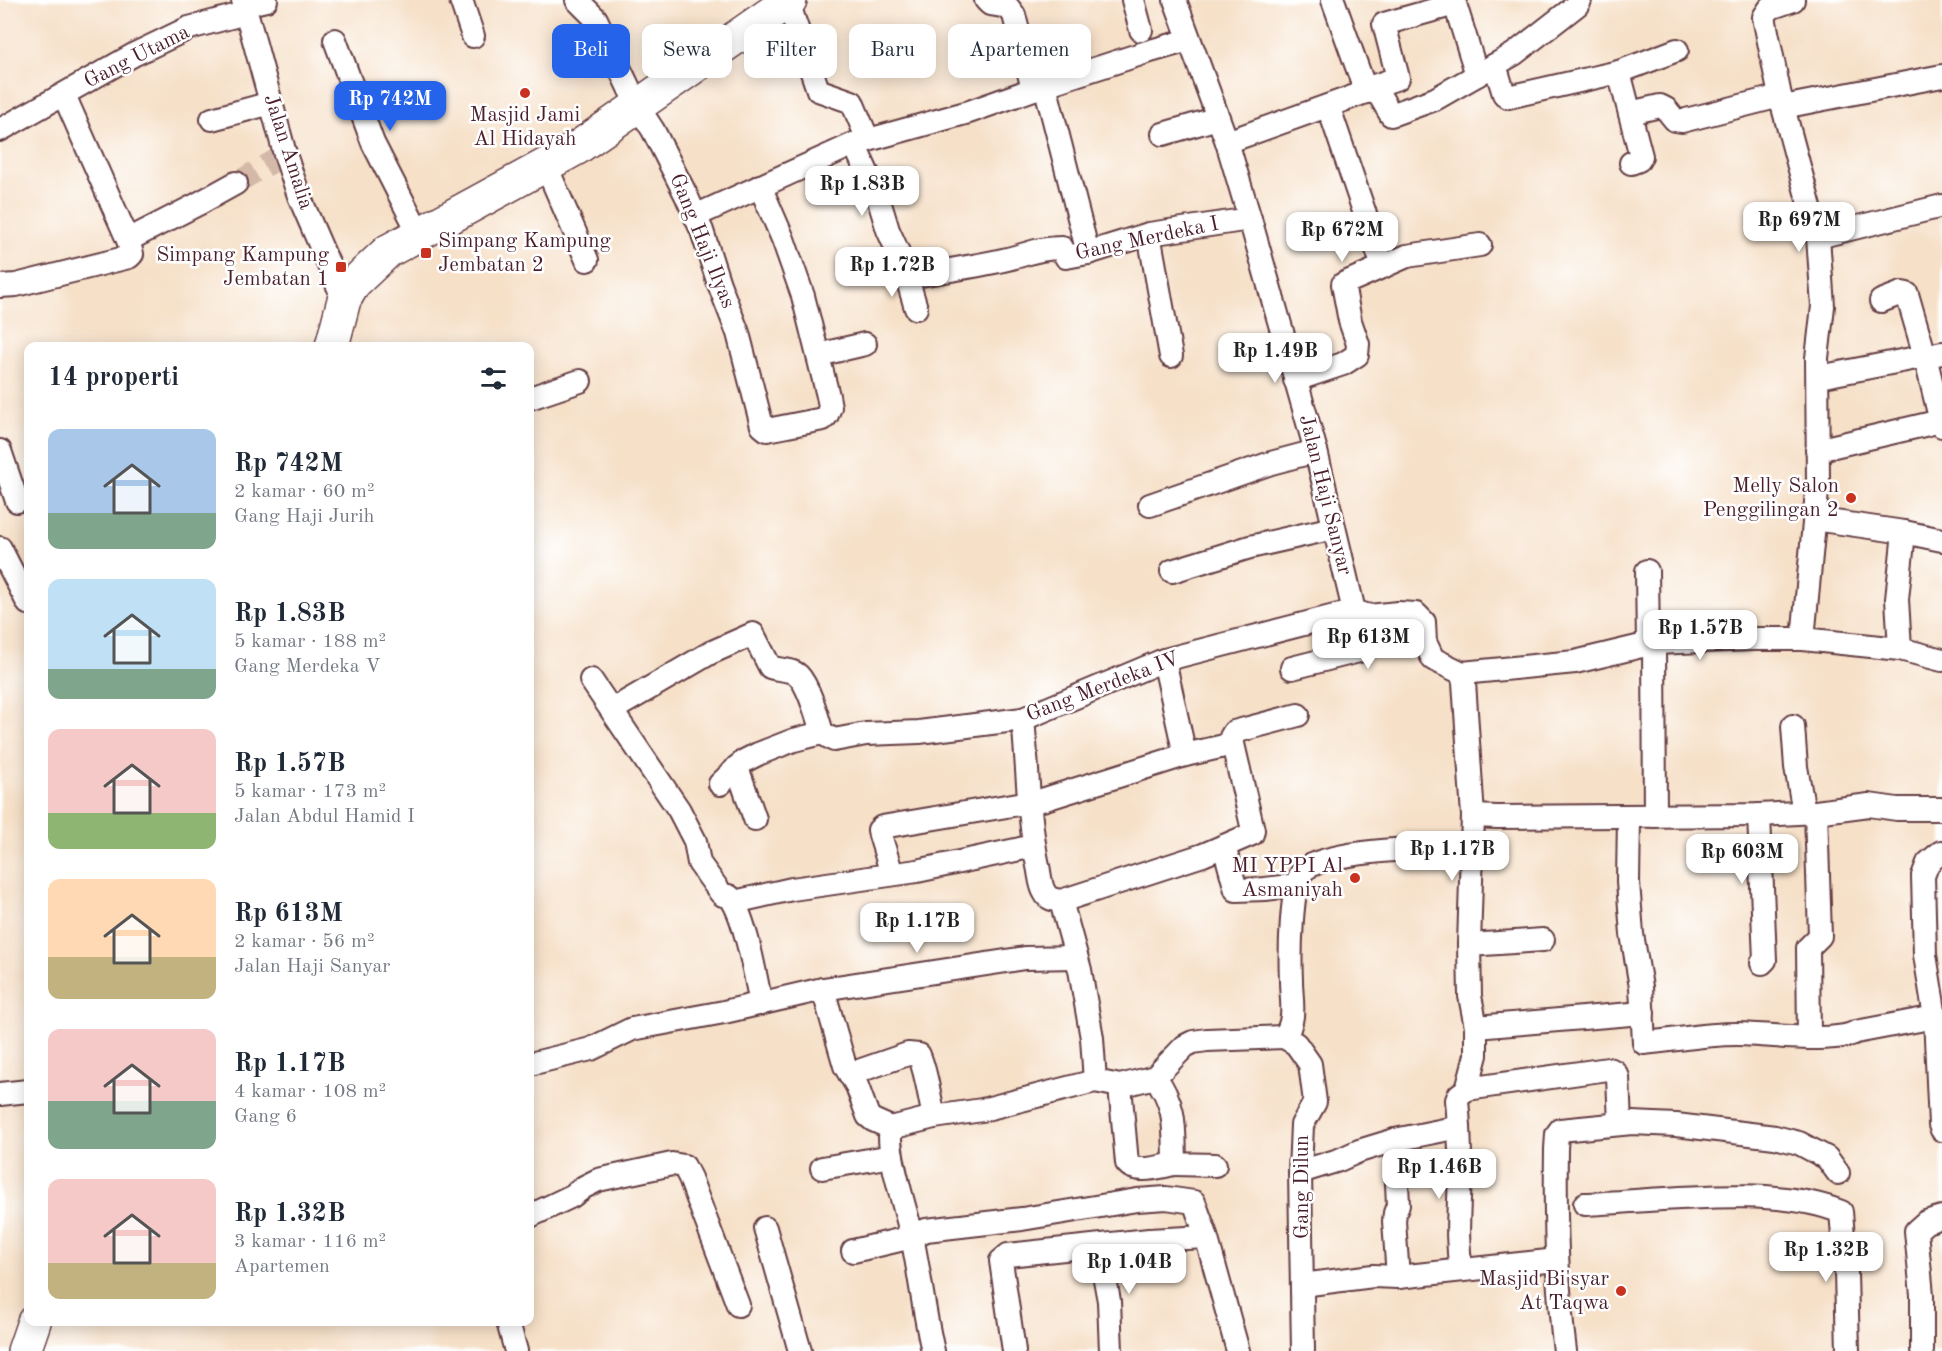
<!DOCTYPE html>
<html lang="id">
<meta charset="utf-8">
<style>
:root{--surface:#fff;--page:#f2f2f3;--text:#1f2937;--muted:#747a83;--accent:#2563eb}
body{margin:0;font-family:"Old Standard TT",serif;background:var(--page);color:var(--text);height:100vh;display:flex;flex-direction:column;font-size:22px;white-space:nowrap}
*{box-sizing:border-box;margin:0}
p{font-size:20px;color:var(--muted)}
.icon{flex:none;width:33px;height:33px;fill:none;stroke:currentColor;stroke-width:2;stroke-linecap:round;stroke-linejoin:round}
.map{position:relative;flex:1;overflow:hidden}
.details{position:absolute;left:24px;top:342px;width:510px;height:984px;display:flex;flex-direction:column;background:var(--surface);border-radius:12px;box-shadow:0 3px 15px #0003}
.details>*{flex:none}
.guide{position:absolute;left:552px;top:24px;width:570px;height:54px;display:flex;gap:12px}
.price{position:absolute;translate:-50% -51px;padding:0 14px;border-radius:12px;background:#fff;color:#222;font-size:20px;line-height:39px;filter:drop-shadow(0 2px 3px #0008)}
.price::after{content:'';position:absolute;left:50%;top:36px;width:18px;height:14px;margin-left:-9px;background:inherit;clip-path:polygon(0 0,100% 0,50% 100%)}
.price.on{background:var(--accent);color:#fff}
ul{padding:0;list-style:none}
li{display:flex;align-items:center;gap:18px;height:150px;padding:0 24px}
li span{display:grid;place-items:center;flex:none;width:168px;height:120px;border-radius:12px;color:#555}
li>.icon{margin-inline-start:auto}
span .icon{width:72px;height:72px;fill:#fffc;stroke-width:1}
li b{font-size:26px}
h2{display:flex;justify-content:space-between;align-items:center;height:72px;padding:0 24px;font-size:26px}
.tag{padding:0 21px;border-radius:12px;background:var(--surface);box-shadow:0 3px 15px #0003;font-size:21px;line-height:54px}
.tag.on{background:var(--accent);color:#fff}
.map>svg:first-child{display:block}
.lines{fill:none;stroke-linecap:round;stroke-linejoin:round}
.minor-tunnel{stroke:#d4b9a9;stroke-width:22;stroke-dasharray:22 11;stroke-linecap:butt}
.minor-casing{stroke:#643c43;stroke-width:26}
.secondary-casing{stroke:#643c43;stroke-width:36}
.minor{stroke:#fff;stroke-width:22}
.secondary{stroke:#fff;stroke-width:33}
.poi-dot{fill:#c8321e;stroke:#fff;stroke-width:2}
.labels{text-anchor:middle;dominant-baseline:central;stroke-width:5;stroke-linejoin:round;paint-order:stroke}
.street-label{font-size:21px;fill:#4a1f2b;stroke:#fff}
.poi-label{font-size:21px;fill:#4a1f2b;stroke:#fff;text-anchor:end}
</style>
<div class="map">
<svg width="1942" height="1351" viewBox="0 0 1942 1351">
<rect width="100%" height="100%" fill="#fff"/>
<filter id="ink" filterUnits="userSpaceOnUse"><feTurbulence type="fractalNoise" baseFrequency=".0167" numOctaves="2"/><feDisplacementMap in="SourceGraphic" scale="12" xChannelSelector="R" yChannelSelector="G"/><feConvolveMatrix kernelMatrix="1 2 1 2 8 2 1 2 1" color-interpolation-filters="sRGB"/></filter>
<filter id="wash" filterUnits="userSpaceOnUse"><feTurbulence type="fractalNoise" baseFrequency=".008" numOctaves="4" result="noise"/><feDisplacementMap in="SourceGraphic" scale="24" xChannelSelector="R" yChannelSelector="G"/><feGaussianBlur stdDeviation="1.35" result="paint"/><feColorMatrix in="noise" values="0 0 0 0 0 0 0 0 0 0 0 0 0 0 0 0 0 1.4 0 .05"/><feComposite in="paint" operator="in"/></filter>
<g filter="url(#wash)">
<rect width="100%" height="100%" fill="#f6e0c8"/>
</g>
<g filter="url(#ink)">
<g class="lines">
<polyline class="minor-tunnel" points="236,183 279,158"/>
<g class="minor-casing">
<g id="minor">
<polyline points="243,0 285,154 299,196 344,300"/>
<polyline points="461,0 473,36"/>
<polyline points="577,0 596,19 638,107 653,130 686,195 702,231 719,284 738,333 762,426 767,430 823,419 827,415 830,407 828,396 803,296 783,239 760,186"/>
<polyline points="986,0 990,4 1008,7 1014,15 1033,89"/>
<polyline points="1133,0 1141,30"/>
<polyline points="1175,0 1227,142 1250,219 1316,451 1354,611 1369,616 1398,613 1416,614 1424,622 1425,642 1433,659 1462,673"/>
<polyline points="1333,0 1366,92"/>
<polyline points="1793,0 1770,8 1764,17 1780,96 1818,237 1823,306 1817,358 1818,481 1803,639"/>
<polyline points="788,2 818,90 852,102 868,140"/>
<polyline points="244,5 266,0"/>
<polyline points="335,40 373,143 420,235"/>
<polyline points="1495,65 1504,94 1508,97 1619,72 1641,156 1639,160 1631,163"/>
<polyline points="1619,72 1677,50"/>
<polyline points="1045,85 1088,253"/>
<polyline points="1365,89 1398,78 1384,24 1455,4 1477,75"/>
<polyline points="1326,107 1332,117 1383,267"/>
<polyline points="1783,107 1942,76"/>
<polyline points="1630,113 1660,106 1666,109 1675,120 1682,121 1780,96"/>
<polyline points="212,119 271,103"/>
<polyline points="0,130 135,54 189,28 246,13"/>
<polyline points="1163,134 1218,118"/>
<polyline points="1227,142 1366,92 1373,91 1380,96 1391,115 1435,99 1514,54 1577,5 1580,0"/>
<polyline points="854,144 877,194 888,230 902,261 916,308"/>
<polyline points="546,166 587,260"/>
<polyline points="695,216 854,144 969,112 1045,85 1147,52 1189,40"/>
<polyline points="1149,234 1171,356"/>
<polyline points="1818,237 1942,206"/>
<polyline points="128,240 198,204 236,183"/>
<path d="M 907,277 C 939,272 972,267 1003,260 C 1027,255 1036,248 1062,248 L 1066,257 L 1088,253 L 1149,234 L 1250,219"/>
<polyline points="0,286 16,285 129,257 132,254 128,240 64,95"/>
<polyline points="1881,301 1902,293 1907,294 1925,356 1942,426"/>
<polyline points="818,355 865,344"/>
<polyline points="1819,377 1942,353"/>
<polyline points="1295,380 1343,364 1357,355 1358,344 1350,321 1343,284 1407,256 1480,245"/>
<polyline points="530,398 580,381"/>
<polyline points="1817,450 1941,421"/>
<polyline points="0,451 17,501"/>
<polyline points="1150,505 1271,463 1316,451"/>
<polyline points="1814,519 1904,532 1942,540"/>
<polyline points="0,548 28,603"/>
<polyline points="1172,571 1250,547 1334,528"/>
<polyline points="1647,571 1648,644"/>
<polyline points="1654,643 1655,816"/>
<polyline points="1900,649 1897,599 1904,532"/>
<polyline points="1164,660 1185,755"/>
<polyline points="1462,673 1575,662 1654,643 1753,639 1803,639 1900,649 1942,660"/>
<path d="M 591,680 L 679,810 L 695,841 L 699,863 L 720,892 L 723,895 L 729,896 C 745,913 756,979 761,1004"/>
<path d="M 612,710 L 710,653 L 753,634 L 770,667 C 778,670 791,669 798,675 C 809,686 818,719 822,733"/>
<path d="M 1023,719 C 1028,768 1028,818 1038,866 C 1040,874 1040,886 1045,893 C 1048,899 1054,900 1061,901 L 1080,970 L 1092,1038 L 1095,1081"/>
<polyline points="1793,726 1796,767 1804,812"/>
<polyline points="1233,744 1231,737 1234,732 1298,715"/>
<polyline points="737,767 755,819"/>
<polyline points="720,784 744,761 758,754 794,740 822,733 834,740 866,734 919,732 1023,719 1164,660 1354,611 1363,650 1292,668"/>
<polyline points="1759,815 1765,960 1762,963"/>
<polyline points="1473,816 1497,817 1759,815 1816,812 1869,805 1897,809 1942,809"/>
<path d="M 1629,817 L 1628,882 L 1632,934 L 1641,987 L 1644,1043 C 1675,1040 1706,1034 1737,1034 C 1764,1034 1835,1044 1856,1032 L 1935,1017"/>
<polyline points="1224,846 1236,890 1265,889 1298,885"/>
<polyline points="1941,852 1928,863 1923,876 1925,955 1935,1017 1940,1125 1942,1130"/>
<polyline points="892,874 880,835 879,830 882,827 1042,800 1185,755 1233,744 1253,830 1252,834 1203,855 1061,901"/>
<polyline points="734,902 792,889 917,871 1034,846"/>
<polyline points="1469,945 1543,940"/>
<polyline points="823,989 845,1066 857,1086 868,1116 873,1120 891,1128"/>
<polyline points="1476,1027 1643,1013"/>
<path d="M 1284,1037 C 1297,1020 1291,1000 1291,980 C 1290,959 1290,885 1303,871 C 1323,849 1442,847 1474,847"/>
<polyline points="1284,1037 1296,1044 1310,1064 1315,1102 1302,1125 1300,1172 1303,1351"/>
<polyline points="1809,1037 1808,948 1820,936 1816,812"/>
<polyline points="530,1064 591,1049 632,1029 724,1012 823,989 1025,958 1076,957"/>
<path d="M 850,1074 L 908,1054 L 919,1055 C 927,1074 929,1096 934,1117"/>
<path d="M 1155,1077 C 1177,1106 1174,1129 1175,1164 L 1215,1165"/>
<path d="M 1120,1086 L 1127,1163 C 1136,1175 1162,1166 1175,1164"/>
<polyline points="1467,1089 1608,1069 1614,1071 1618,1077 1620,1124"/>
<polyline points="0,1094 28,1091"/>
<polyline points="891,1128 934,1117 982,1110 1095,1081 1120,1086 1155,1077 1185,1046 1193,1042 1207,1040 1284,1037"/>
<path d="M 891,1128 C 885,1149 907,1212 912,1237 C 920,1275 924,1313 933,1351"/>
<polyline points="1395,1140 1398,1205 1395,1213 1394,1221 1398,1277"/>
<polyline points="822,1168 892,1156"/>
<polyline points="1300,1172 1339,1160 1359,1151 1395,1140 1459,1127"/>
<path d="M 1585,1204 C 1658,1201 1775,1184 1841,1212 L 1846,1273 L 1848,1351"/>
<polyline points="530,1216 572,1196 584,1187 598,1180 672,1164 684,1166 690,1178 738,1305"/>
<polyline points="765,1228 800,1351"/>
<polyline points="1099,1247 1109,1301 1111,1351"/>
<polyline points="853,1251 912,1237 926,1230 1022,1219 1137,1200 1166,1198 1194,1202 1205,1232 1238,1351"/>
<path d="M 1461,1270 C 1457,1243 1458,1226 1459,1199 C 1461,1167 1460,1133 1457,1100 L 1459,1095 L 1467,1089 L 1476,1055 L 1476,1027 L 1470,996 L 1469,945 L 1473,816 L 1464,682 L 1462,673"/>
<polyline points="1302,1285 1373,1276 1398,1277 1557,1260"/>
<polyline points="508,1322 516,1351"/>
<polyline points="1014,1351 1001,1261 1008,1255 1149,1240 1206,1237"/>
<path d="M 1565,1351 C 1556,1284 1555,1216 1556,1149 L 1557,1134 L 1560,1130 L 1632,1123 L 1676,1125 L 1775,1137 L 1799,1143 L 1827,1158 L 1838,1173"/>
<polyline points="1922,1351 1922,1295 1916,1231 1926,1222 1942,1217"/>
</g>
</g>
<g class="secondary-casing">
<g id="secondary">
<polyline points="332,346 344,300 354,283 388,251 577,148 790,0"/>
<polyline points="24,1351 34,1322"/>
</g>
</g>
<use href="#minor" class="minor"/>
<use href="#secondary" class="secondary"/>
</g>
</g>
<g class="poi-dot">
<circle cx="525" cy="93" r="6"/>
<rect x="420" y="247" width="12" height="12" rx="3"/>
<rect x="335" y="261" width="12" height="12" rx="3"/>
<circle cx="1851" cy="498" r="6"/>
<circle cx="1355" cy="878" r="6"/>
<circle cx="1621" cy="1291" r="6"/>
</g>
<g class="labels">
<g class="street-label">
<text transform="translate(137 57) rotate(-27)">Gang Utama</text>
<text transform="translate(288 152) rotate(72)">Jalan Amalia</text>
<text transform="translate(1147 239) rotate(-12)">Gang Merdeka I</text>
<text transform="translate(702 241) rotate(68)">Gang Haji Ilyas</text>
<text transform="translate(1325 495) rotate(76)">Jalan Haji Sanyar</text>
<text transform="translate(1103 687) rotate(-21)">Gang Merdeka IV</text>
<text transform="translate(1302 1187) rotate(-90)">Gang Dilun</text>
</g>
<g class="poi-label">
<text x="525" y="115" text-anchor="middle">Masjid Jami<tspan x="525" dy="24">Al Hidayah</tspan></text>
<text x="438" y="241" text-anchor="start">Simpang Kampung<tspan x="438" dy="24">Jembatan 2</tspan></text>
<text x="329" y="255">Simpang Kampung<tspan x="329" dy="24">Jembatan 1</tspan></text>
<text x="1839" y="486">Melly Salon<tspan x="1839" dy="24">Penggilingan 2</tspan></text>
<text x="1343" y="866">MI YPPI Al<tspan x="1343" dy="24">Asmaniyah</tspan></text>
<text x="1609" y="1279">Masjid Bi'syar<tspan x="1609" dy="24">At Taqwa</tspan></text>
</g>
</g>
</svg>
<b class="price on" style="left:390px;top:132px">Rp 742M</b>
<b class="price" style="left:862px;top:217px">Rp 1.83B</b>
<b class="price" style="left:1799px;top:253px">Rp 697M</b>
<b class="price" style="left:1342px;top:263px">Rp 672M</b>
<b class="price" style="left:892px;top:298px">Rp 1.72B</b>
<b class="price" style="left:1275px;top:384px">Rp 1.49B</b>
<b class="price" style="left:1700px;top:661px">Rp 1.57B</b>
<b class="price" style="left:1368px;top:670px">Rp 613M</b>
<b class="price" style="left:1452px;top:882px">Rp 1.17B</b>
<b class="price" style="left:1742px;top:885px">Rp 603M</b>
<b class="price" style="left:917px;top:954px">Rp 1.17B</b>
<b class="price" style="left:1439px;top:1200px">Rp 1.46B</b>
<b class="price" style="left:1826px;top:1283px">Rp 1.32B</b>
<b class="price" style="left:1129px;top:1295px">Rp 1.04B</b>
<div class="guide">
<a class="tag on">Beli</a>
<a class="tag">Sewa</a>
<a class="tag">Filter</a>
<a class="tag">Baru</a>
<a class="tag">Apartemen</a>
</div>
<section class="details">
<h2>14 properti<svg class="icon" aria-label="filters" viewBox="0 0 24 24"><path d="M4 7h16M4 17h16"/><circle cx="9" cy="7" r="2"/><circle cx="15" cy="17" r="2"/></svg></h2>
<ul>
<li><span style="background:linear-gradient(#a9c7e8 70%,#7fa58c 0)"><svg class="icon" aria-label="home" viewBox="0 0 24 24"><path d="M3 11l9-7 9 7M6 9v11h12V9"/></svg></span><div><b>Rp 742M</b><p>2 kamar · 60 m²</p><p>Gang Haji Jurih</p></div></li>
<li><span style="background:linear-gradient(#bfe0f5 75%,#7fa58c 0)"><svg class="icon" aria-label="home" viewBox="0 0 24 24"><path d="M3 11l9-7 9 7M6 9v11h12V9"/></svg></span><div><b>Rp 1.83B</b><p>5 kamar · 188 m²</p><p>Gang Merdeka V</p></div></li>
<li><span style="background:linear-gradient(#f6c9c9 70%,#8fb573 0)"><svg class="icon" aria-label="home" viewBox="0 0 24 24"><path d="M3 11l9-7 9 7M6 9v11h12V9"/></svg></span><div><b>Rp 1.57B</b><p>5 kamar · 173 m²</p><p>Jalan Abdul Hamid I</p></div></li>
<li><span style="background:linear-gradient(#ffd9b3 65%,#c2b280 0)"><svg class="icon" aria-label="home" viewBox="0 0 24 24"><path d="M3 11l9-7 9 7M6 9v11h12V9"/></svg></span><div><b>Rp 613M</b><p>2 kamar · 56 m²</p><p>Jalan Haji Sanyar</p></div></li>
<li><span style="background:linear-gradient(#f6c9c9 60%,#7fa58c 0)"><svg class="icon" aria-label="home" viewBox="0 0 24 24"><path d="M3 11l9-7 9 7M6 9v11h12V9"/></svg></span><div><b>Rp 1.17B</b><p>4 kamar · 108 m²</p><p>Gang 6</p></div></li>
<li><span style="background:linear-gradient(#f6c9c9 70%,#c2b280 0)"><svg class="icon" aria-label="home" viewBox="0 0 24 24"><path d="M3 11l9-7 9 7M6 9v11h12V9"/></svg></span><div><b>Rp 1.32B</b><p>3 kamar · 116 m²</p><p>Apartemen</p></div></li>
</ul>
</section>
</div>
